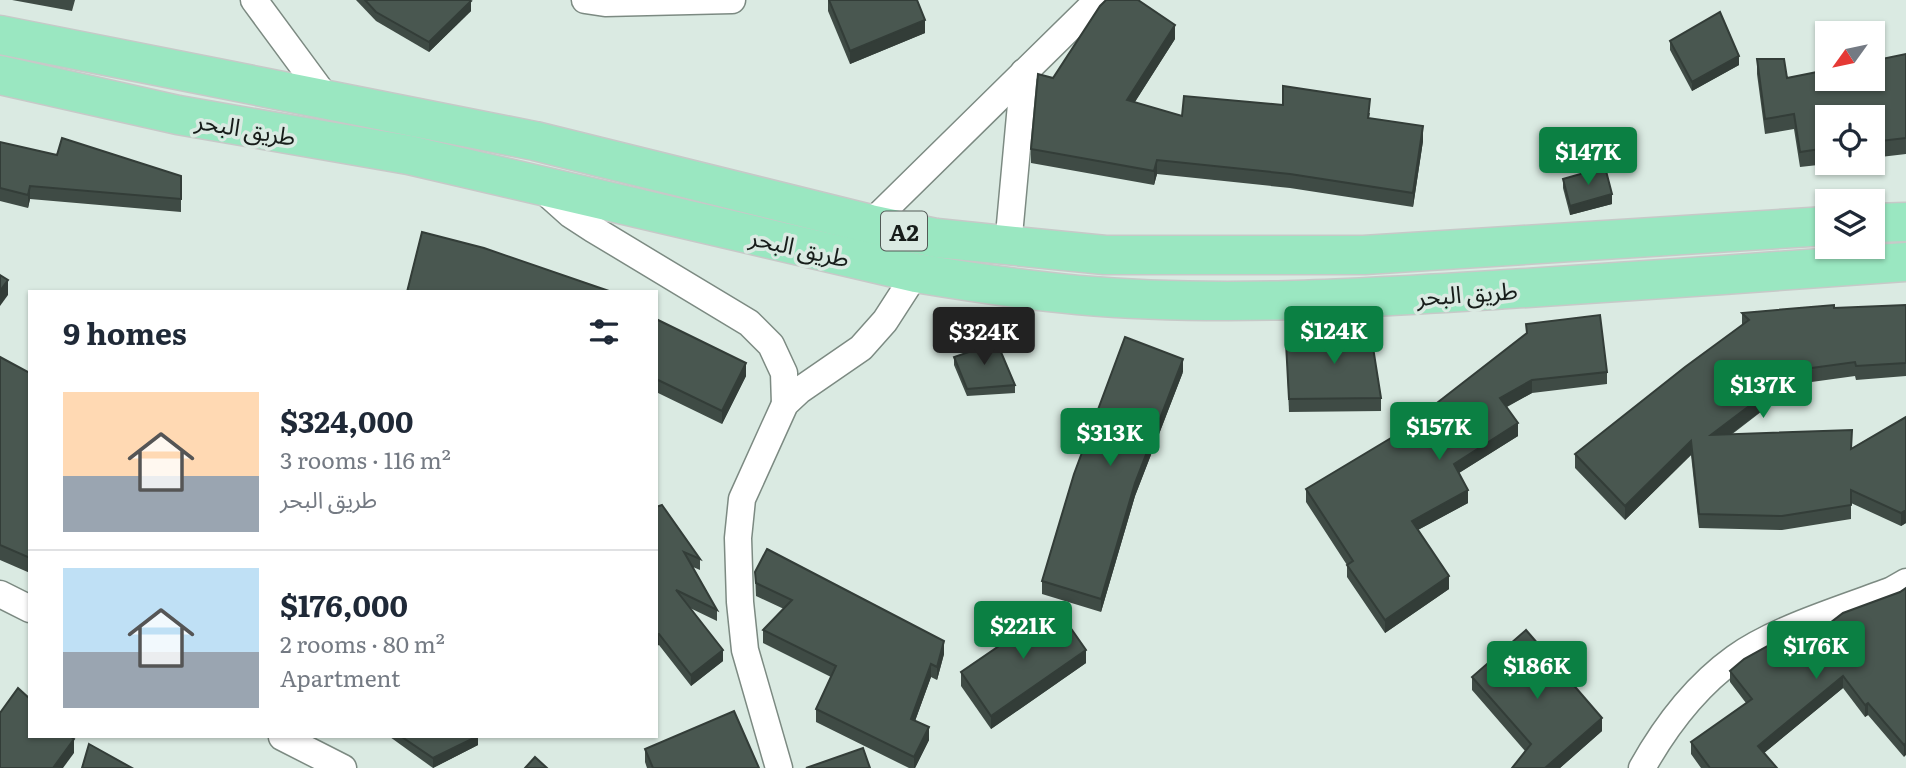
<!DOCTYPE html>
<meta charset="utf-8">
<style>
:root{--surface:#fff;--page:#f6f6f7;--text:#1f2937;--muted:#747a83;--line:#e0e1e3;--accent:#0b8043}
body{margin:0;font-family:Literata,"Noto Sans Arabic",serif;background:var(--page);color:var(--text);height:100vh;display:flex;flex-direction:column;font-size:26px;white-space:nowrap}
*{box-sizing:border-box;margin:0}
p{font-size:23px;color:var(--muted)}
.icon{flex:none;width:38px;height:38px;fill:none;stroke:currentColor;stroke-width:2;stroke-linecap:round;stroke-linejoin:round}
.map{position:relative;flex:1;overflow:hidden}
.side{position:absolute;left:28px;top:290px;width:630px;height:448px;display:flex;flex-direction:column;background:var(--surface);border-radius:0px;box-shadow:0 2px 5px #0004}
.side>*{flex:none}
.needle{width:46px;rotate:237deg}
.buttons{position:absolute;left:1815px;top:21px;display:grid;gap:14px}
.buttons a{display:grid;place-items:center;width:70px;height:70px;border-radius:0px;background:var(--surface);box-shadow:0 2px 5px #0004;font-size:35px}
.price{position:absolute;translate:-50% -60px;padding:0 16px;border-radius:7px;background:var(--accent);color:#fff;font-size:23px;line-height:46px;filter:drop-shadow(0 2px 4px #0008)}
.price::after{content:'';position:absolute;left:50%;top:42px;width:21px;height:16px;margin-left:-10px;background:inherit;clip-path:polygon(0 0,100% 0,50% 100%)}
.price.on{background:#222;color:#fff}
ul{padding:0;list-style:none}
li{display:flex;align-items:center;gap:21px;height:175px;padding:0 35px}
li+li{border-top:2px solid var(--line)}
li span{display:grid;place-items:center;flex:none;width:196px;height:140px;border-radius:0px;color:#555}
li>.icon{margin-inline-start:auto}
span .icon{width:84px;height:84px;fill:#fffc;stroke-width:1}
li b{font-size:30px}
h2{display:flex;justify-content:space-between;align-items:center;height:84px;padding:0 35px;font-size:30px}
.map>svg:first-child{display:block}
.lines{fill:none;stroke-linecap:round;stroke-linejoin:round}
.street-casing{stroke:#7c8a82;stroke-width:29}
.highway-casing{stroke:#c7c9c8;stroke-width:41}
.street{stroke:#fff;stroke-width:26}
.highway{stroke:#9ae7c1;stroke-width:38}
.wall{fill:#3f4b45}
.shaded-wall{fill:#333d38}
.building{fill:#495750;stroke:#333d38;stroke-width:2}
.labels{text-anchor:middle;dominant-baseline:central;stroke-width:7;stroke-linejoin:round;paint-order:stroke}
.shield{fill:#daeae2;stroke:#525a56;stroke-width:2}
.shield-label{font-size:23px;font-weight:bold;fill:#171d1a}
.street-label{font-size:24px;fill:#171d1a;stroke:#daeae2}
</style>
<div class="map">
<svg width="1906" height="768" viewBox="0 0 1906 768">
<rect width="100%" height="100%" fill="#daeae2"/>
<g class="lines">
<g class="street-casing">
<g id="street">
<polyline points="254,0 327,99"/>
<polyline points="585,0 605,3 732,0"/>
<polyline points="541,188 570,214 593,229 749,323 771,345 784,373 785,404"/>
<polyline points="870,224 1098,0"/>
<polyline points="1008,246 1024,72"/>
<polyline points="0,594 30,609"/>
<polyline points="282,737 343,768"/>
<polyline points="779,768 745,650 740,602 738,538 742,499 785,404 800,390 861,348 885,321 916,273"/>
<path d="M 1642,768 C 1665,727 1696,686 1735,658 C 1777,628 1843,609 1892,590 L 1906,582"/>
</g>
</g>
<g class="highway-casing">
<g id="highway">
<polyline points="0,35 535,141 870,224 936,238 1105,255 1364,255 1827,226"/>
<path d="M 0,75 L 178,115 L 409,155 L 916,273 C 970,282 1024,290 1078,295 C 1227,308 1378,297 1527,288 C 1653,280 1780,271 1906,262"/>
<polyline points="1872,223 1906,222"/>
</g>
</g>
<use href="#street" class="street"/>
<use href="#highway" class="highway"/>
</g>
<g class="wall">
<polygon points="12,0 75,0 72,11"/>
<polygon points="356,0 469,0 471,11 429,52 376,21"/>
<polygon points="828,0 917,0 925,33 850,64 828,11"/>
<polygon points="1175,39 1135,102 1182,116 1370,113 1369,118 1423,141 1413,207 1290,188 1157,174 1154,185 1031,163 1031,149 1053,78"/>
<polygon points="1670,41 1739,65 1692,91 1670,50"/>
<polygon points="1906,54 1906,154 1872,158 1872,117 1827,117 1827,163 1836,163 1800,167 1794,129 1765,134 1757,74 1757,59 1787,78"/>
<polygon points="0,142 57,155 181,176 181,212 30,199 28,208 0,201"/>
<polygon points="1563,179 1612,204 1570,215 1563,188"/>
<polygon points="1906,305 1906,376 1856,380 1855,376 1797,384 1731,435 1852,448 1906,417 1906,523 1901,526 1851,503 1851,519 1782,530 1699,528 1691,455 1625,520 1575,468 1575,454 1742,325 1742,313"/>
<polygon points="656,319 746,376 722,424 656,392"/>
<polygon points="1526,324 1607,372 1607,384 1532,393 1507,407 1518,436 1459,473 1468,503 1418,530 1449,589 1385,633 1347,577 1347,565 1306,502 1306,489 1403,431 1403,424 1424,413 1526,334"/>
<polygon points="1286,343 1381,398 1381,411 1289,412"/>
<polygon points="974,348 1015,385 1015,393 967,396 954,365 954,357 974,350"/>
<polygon points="0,357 30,373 30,573 0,560"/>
<polygon points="1183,372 1135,496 1101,612 1042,594 1042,581"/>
<polygon points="656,507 700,559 700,570 693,567 717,610 717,621 690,608 723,661 691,686 659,645 656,645"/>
<polygon points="755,572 944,654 937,680 931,677 915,721 929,740 915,768 909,768 816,722 816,709 831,677 763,643 763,630 784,609 756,596"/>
<polygon points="1906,588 1904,757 1868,715 1865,717 1843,688 1764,753 1777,768 1701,768 1691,754 1691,742 1746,703 1730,682 1730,671 1791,653"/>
<polygon points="1086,663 991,729 961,686 961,672"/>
<polygon points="1472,677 1602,731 1560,768 1512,768 1525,751 1472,690"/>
<polygon points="390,737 478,737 478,745 433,768"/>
<polygon points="645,749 759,768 647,768 645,762"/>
</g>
<g class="shaded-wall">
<polygon points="471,1 471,11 429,52 429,42"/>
<polygon points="925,20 925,33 850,64 850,51"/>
<polygon points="1175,25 1175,39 1127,114 1127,100"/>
<polygon points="1739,56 1739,65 1692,91 1692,82"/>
<polygon points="1423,126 1423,141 1413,207 1413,193"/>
<polygon points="1157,160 1157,174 1154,185 1154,171"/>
<polygon points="30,186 30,199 28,208 28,195"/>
<polygon points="1612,194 1612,204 1570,215 1570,206"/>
<polygon points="8,280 8,295 0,306 0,291"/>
<polygon points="1183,359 1183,372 1135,496 1101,612 1101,599 1135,483"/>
<polygon points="746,363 746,376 722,424 722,411"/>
<polygon points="1797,370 1797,384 1711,449 1711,435"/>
<polygon points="1532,380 1532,393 1500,410 1500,398"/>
<polygon points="1518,423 1518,436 1454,476 1454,464"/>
<polygon points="1691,441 1691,455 1625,520 1625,506"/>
<polygon points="1468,490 1468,503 1412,533 1412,521"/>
<polygon points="1906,510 1906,523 1901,526 1901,513"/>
<polygon points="1449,576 1449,589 1385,633 1385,620"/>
<polygon points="659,634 659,645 657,646 657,635"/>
<polygon points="944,641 944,654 937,680 937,667"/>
<polygon points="723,650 723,661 691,686 691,675"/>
<polygon points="1086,650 1086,663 991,729 991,716"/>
<polygon points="931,664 931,677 911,732 911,719"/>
<polygon points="1843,676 1843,688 1758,758 1758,746"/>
<polygon points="1868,703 1868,715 1865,717 1865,705"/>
<polygon points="1602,718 1602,731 1560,768 1545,768"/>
<polygon points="929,727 929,740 915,768 914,768 914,757"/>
<polygon points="476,737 478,737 478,745 433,768 433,758"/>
<polygon points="74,739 74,753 63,768 53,768"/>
<polygon points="1906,743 1906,755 1904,757 1904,745"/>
</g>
<g class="building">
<polygon points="365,0 469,0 471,1 429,42 376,12"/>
<polygon points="829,0 917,0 925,20 850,51"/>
<polygon points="1106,0 1138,0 1175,25 1127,100 1182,116 1184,96 1283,105 1283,86 1370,99 1368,118 1423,126 1413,193 1290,174 1157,160 1154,171 1031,149 1038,74 1053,78 1100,6"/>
<polygon points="1720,12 1739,56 1692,82 1670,41"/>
<polygon points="1906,54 1906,138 1872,142 1872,117 1827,117 1827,148 1800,152 1794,114 1765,119 1757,59 1784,59 1787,78 1827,70 1827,79 1872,79 1872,61"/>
<polygon points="62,138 181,176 181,199 30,186 28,195 0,188 0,142 57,155"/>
<polygon points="1605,167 1612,194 1570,206 1563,179"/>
<polygon points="422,232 484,248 609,291 407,292"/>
<polygon points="0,275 8,280 0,291"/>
<polygon points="1834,305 1834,308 1906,305 1906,363 1856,366 1855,362 1797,370 1711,435 1852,430 1851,449 1906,417 1906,510 1901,513 1851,490 1851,505 1782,516 1699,514 1691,441 1625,506 1575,454 1685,367 1749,320 1742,313"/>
<polygon points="1600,315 1607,372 1532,380 1500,398 1518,423 1454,464 1468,490 1412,521 1449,576 1385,620 1347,565 1353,561 1306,489 1406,429 1403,424 1424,413 1527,333 1526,324"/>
<polygon points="656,319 746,363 722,411 656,379"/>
<polygon points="1369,322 1381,398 1289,399 1286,343"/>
<polygon points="1125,337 1183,359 1135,483 1101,599 1042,581 1074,474"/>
<polygon points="995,338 1015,385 967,389 954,357 975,350 974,348"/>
<polygon points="0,357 30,373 30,558 0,545"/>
<polygon points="662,505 700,559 684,552 717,610 676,590 723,650 691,675 659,634 656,634 656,507"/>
<polygon points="767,549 944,641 937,667 931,664 911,719 929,727 914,757 816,709 836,666 763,630 792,600 756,583 755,572"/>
<polygon points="1906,588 1906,743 1904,745 1868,703 1865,705 1843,676 1758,746 1777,768 1710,768 1691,742 1752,699 1730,671 1744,659 1782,638 1791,653 1843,613 1900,592"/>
<polygon points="1056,607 1086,650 991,716 961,672"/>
<polygon points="1526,630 1602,718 1545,768 1512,768 1531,744 1472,677"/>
<polygon points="18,688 30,699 30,737 71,737 74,739 53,768 0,768 0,713"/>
<polygon points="734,711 759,768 653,768 645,749"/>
<polygon points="402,737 476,737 433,758"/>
<polygon points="89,744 132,768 82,768"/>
<polygon points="863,748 870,768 806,768"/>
<polygon points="535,757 547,768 525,768"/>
</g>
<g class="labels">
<rect class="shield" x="881" y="211.5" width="46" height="39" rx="5"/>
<g class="shield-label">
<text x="904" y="231">A2</text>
</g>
<g class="street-label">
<text transform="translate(246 127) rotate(10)">طريق البحر</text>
<text transform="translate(800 246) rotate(13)">طريق البحر</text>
<text transform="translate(1467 292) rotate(-4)">طريق البحر</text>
</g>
</g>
</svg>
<div class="buttons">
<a><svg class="needle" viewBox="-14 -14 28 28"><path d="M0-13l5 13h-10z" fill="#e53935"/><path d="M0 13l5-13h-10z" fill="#747a83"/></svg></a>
<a><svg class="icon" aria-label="locate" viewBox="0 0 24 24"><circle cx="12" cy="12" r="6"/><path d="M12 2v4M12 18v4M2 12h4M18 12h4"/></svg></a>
<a><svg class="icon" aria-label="layers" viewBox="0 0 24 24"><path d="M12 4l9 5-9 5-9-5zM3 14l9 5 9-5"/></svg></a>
</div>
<b class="price" style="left:1588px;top:187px">$147K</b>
<b class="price" style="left:1334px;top:366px">$124K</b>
<b class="price on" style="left:984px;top:367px">$324K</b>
<b class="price" style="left:1763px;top:420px">$137K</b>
<b class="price" style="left:1439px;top:462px">$157K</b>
<b class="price" style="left:1110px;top:468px">$313K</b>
<b class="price" style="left:1023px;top:661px">$221K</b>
<b class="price" style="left:1816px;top:681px">$176K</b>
<b class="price" style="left:1537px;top:701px">$186K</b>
<section class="side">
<h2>9 homes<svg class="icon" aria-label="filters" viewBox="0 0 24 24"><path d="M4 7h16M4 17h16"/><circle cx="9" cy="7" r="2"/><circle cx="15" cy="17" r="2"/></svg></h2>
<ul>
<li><span style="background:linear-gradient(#ffd9b3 60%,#9aa5b1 0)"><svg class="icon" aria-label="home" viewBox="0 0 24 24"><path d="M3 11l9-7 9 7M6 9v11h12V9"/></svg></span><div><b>$324,000</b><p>3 rooms · 116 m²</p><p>طريق البحر</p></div></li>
<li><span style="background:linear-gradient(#bfe0f5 60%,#9aa5b1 0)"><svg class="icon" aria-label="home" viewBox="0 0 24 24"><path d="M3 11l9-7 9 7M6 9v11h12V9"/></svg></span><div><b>$176,000</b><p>2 rooms · 80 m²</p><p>Apartment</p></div></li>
</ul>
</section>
</div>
